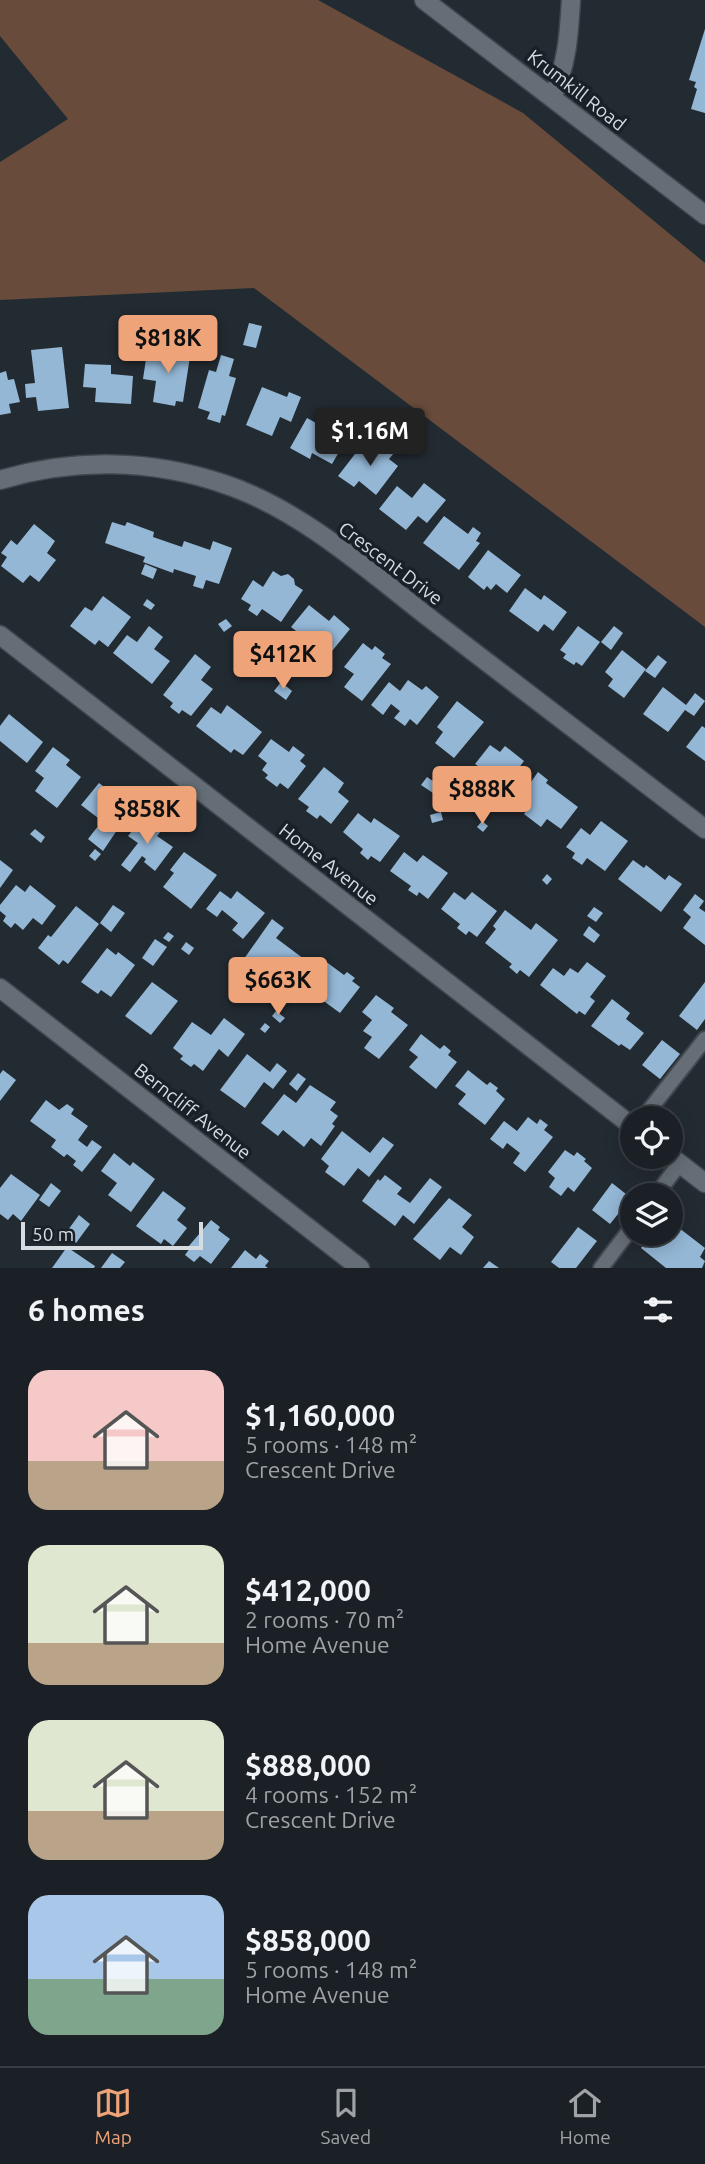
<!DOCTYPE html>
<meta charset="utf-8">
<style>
:root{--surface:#1a2026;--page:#23282e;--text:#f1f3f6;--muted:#9fa3a7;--line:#383e43;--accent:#efa378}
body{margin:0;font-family:Ubuntu,sans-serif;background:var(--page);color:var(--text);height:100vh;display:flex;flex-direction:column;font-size:26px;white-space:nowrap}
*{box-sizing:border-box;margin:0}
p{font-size:23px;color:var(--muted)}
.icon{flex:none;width:38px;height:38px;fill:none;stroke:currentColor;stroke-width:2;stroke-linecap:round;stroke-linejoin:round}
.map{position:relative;height:1268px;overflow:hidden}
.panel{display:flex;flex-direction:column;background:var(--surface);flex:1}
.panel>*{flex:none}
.tools{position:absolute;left:620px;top:1106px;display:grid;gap:14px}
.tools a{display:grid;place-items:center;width:63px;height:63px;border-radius:50%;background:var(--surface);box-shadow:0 4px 18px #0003,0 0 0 2px var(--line);font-size:35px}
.scale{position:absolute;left:21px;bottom:18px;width:182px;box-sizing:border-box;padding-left:7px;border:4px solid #d7dce1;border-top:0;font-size:19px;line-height:24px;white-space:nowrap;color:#d7dce1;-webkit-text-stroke:5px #192128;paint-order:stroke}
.price{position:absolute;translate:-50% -60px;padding:0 16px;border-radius:7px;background:var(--accent);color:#111;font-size:23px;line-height:46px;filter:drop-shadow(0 2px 4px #0008)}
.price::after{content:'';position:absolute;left:50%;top:42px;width:21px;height:16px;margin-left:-10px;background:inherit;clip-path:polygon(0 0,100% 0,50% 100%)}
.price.current{background:#222;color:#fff}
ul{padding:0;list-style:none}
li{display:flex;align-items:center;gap:21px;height:175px;padding:0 28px}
li span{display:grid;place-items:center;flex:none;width:196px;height:140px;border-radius:21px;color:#555}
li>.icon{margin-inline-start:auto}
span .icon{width:84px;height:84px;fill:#fffc;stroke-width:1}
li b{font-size:30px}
h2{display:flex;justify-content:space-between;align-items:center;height:84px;padding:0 28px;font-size:30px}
.menu{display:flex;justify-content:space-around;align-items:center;height:98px;border-top:2px solid var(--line);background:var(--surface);font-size:19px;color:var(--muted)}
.menu a{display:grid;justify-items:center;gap:4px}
.menu .current{color:var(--accent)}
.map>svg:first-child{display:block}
.green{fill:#684b3b}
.building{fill:#94b7d6}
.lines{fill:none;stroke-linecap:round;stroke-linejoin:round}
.lane-casing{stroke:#41474d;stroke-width:18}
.street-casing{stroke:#41474d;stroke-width:21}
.secondary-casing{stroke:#41474d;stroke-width:21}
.lane{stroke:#656e76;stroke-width:14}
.street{stroke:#656e76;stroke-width:18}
.secondary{stroke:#656e76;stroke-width:18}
.labels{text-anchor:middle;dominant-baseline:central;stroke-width:7;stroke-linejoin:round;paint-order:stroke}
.street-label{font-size:19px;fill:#d7dce1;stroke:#192128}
</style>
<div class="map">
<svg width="705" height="1268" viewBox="0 0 705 1268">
<rect width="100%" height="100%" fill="#232b32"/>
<polygon class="green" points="0,0 318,0 523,113 705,263 705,627 254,288 0,300 0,162 68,119 0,36"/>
<g class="building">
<polygon points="705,29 705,113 691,109 697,89 694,87 696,82 689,80"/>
<polygon points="249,323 262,326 256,348 243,345"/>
<polygon points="62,347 69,408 38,411 36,397 26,398 25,384 35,383 31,350"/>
<polygon points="175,347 191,350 183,402 176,401 175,406 153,402 156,381 143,379 147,352 173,357"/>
<polygon points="221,355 234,359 229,376 236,378 225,416 222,415 220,423 207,419 210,412 198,408 209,370 216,372"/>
<polygon points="85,364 111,365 111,374 133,376 131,404 95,402 96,388 83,387"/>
<polygon points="6,371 8,380 14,379 20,402 9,404 11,413 0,415 0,373"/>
<polygon points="262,387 287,397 289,392 301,397 291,422 280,417 272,436 246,425"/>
<polygon points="307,418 329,430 333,423 350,433 332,464 312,453 310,459 290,448"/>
<polygon points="365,441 377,450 382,444 394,453 389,459 398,466 376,495 359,481 354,487 338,476"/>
<polygon points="424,483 446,500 427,523 418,516 406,530 379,509 397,486 412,498"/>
<polygon points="444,516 468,534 473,527 481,533 476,541 480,543 459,570 423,543"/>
<polygon points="112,522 125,526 127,522 154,532 153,537 182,547 184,541 210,550 213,541 232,548 219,584 206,580 203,589 193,586 196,576 174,569 173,573 143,562 145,557 105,543"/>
<polygon points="34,524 55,541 47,553 56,560 39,582 30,575 23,583 1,566 7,557 1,553 11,540 17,545"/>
<polygon points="488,550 521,575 507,593 496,584 491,590 487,586 484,590 468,577"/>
<polygon points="145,564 157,569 153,579 141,574"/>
<polygon points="273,571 281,576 288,574 294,579 295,585 303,590 281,622 262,609 257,616 248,610 251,605 241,599 253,580 263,587"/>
<polygon points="525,588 541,600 544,595 567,612 553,631 544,624 538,632 509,611"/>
<polygon points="103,596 131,617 108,647 99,640 95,645 70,626 85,607 92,611"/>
<polygon points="147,599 155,605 151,610 143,605"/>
<polygon points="309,605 329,621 334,615 350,629 328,656 291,627"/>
<polygon points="226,619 232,626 224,632 218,624"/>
<polygon points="149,626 163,637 154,649 170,661 152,684 113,653 127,635 137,642"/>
<polygon points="578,626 600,642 582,666 576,662 574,665 563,658 566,654 560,650"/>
<polygon points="614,626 623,633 611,650 601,642"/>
<polygon points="363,643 372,650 375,646 385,654 382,658 391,664 362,701 344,687 354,674 344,667"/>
<polygon points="622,650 646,669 624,698 608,686 613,679 605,672"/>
<polygon points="195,654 211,667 201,680 213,689 191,716 182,710 179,714 170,707 173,703 163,695"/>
<polygon points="658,655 667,662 655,678 645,671"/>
<polygon points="408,680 422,690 426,686 439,697 417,725 410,719 405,726 394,718 400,711 391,704 383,715 371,705 389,682 400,691"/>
<polygon points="281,682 292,691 286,700 274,691"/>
<polygon points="663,687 686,705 695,693 705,701 694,716 685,710 668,732 643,714"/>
<polygon points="457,701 484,722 454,758 435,743 443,732 437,727"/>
<polygon points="227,705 262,732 243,755 234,749 231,753 196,726 211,707 221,714"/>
<polygon points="9,714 43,742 27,763 0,741 0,726"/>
<polygon points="702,726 705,728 705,761 686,747"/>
<polygon points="271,739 289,752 293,746 305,755 300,761 306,766 288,789 280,783 277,787 265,778 268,775 262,770 267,763 258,756"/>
<polygon points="490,745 500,752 505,746 524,761 495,800 475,784 485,771 475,764"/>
<polygon points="53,747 70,760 66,765 81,777 57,808 35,791 44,778 35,771"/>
<polygon points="324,767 344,783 338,792 349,801 331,824 320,815 317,819 306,811 309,807 298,799"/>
<polygon points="538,772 548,780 546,783 578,807 561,829 547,819 541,827 524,814 531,804 521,796"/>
<polygon points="427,777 439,785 433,793 421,785"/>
<polygon points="99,783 132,808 103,851 88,839 102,821 81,805"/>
<polygon points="441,812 443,820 432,823 430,815"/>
<polygon points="358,813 371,823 374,818 400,836 380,862 371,856 368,860 360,853 363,849 343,832"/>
<polygon points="143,817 161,831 157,836 173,847 155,871 144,862 146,859 142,856 130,872 121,865 138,843 128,836"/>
<polygon points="482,821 488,826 483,832 477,827"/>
<polygon points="601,821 628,841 605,871 587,858 582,865 572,858 575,853 566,847 581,828 590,835"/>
<polygon points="35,829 45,837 41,843 30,834"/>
<polygon points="95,849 101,854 95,861 89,856"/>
<polygon points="184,852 217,875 191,909 163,887 174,873 170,870"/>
<polygon points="404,852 417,862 423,855 448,873 428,899 419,892 417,896 408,890 411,886 390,871"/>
<polygon points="0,860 13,870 0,888"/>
<polygon points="633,860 644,868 646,865 665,880 669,875 682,884 661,912 618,879"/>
<polygon points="547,874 552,879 547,885 542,880"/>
<polygon points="16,885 25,892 30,885 56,906 42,925 33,918 23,930 15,923 11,928 3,921 6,916 0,911 0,905"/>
<polygon points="220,891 231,899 237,891 265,913 243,939 232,930 238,923 222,910 217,917 206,909"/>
<polygon points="454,892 465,900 472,892 497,911 477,937 469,931 466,935 457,928 460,924 441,909"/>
<polygon points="695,894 704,901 699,908 705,912 705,945 683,928 691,917 683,910"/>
<polygon points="113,905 125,913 111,932 100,923"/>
<polygon points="76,906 99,924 68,964 63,960 59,965 38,948 48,935 51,937"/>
<polygon points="594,907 603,913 596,922 587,916"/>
<polygon points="505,910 531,930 536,923 558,940 529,977 520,970 517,974 509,967 512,964 485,943 496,929 493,926"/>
<polygon points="272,919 284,928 276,938 304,959 287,981 284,979 273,993 239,966"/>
<polygon points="589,926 600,935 594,943 583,935"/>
<polygon points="168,932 174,936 169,942 163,938"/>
<polygon points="155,939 167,947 153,966 142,958"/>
<polygon points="186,942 194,948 189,955 181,949"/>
<polygon points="107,948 116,955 118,952 135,965 111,997 101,990 98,994 81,982"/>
<polygon points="321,958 344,975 347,972 355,978 352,981 360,987 340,1013 314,994 310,998 300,990 306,984 303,982"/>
<polygon points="587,962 606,976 590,997 595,1001 585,1015 579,1011 577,1014 540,985 553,968 564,976 570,968 578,973"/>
<polygon points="152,982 178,1001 151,1035 125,1016"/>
<polygon points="705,982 705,1019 697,1030 679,1016"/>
<polygon points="376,995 394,1008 391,1012 408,1025 379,1059 364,1048 372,1037 363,1031 372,1020 362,1012"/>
<polygon points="612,999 630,1013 626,1019 644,1033 630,1050 621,1044 619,1046 591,1026"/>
<polygon points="276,1011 285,1018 280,1023 272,1016"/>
<polygon points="224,1018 245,1034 228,1057 219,1049 203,1071 194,1064 191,1067 180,1059 183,1056 173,1048 192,1022 211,1035"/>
<polygon points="265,1023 270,1027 265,1033 260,1029"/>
<polygon points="421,1034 440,1049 444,1045 451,1051 448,1055 457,1062 436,1089 409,1067 418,1057 409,1050"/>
<polygon points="662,1040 680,1054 660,1079 642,1065"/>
<polygon points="247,1054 270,1072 277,1063 287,1071 273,1089 264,1082 245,1108 220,1090"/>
<polygon points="3,1070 16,1080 0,1101 0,1074"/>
<polygon points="468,1070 487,1085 490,1082 498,1088 496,1091 505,1099 485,1125 458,1104 466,1094 455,1086"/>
<polygon points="298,1073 306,1079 297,1091 289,1084"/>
<polygon points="310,1085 336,1102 330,1110 338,1116 332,1124 335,1126 321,1146 311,1138 304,1147 283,1130 278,1136 261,1123 284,1094 296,1103"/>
<polygon points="46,1100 59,1110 67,1104 74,1109 71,1114 88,1126 78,1140 87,1147 92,1140 102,1147 82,1172 73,1165 76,1161 67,1154 64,1157 51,1147 56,1140 30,1121"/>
<polygon points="528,1117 537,1124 540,1119 548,1125 544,1130 553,1137 525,1172 513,1163 520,1153 507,1143 503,1149 490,1139 504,1121 517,1131"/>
<polygon points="342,1131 370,1153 383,1137 394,1145 369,1177 358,1168 344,1186 325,1172 329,1166 321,1159"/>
<polygon points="565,1150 574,1156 577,1152 586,1159 584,1161 592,1168 574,1192 568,1187 561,1196 549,1187 555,1178 548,1172"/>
<polygon points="114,1153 130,1166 133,1162 155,1179 131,1212 108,1195 117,1183 101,1171"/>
<polygon points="11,1174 40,1195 21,1221 13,1214 8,1220 0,1214 0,1188"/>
<polygon points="385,1175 402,1188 397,1194 410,1203 430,1178 442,1187 414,1224 403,1215 395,1226 362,1201 378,1179 380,1181"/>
<polygon points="51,1183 61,1191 49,1207 39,1200"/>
<polygon points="612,1183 631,1198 610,1224 592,1210"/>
<polygon points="163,1191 186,1208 177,1220 187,1228 173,1246 164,1239 161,1244 136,1226"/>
<polygon points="449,1198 472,1215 462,1227 474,1237 461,1255 450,1247 440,1260 413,1239"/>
<polygon points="79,1215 90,1224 76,1243 65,1234"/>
<polygon points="211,1220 220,1227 218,1230 230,1239 211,1264 200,1256 194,1262 185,1255 190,1248 188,1247"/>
<polygon points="670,1221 705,1248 700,1257 705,1261 702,1268 666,1268 641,1248 646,1241 640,1237 642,1234 670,1234"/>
<polygon points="578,1227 597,1241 576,1268 559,1268 551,1262"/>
<polygon points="67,1247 95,1266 94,1268 52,1268"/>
<polygon points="245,1250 256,1259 260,1254 269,1261 265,1266 268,1268 231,1268"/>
<polygon points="112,1253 125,1262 120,1268 101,1268"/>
<polygon points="489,1261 499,1268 483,1268"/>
</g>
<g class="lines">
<g class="lane-casing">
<g id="lane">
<polyline points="643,1118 705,1039"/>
<polyline points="656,1195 680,1163"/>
<polyline points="601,1268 632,1227"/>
</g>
</g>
<g class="street-casing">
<g id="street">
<path d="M 552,97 C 567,66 569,34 571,0"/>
<path d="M 0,480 C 74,458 151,459 224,484 C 300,509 369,571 432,620 C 523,689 614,759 705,829"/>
<polyline points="0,635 632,1126"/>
<polyline points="0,988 360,1268"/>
<polyline points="670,1156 705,1183"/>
</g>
</g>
<g class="secondary-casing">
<polyline id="secondary" points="424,0 705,215"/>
</g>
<use href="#lane" class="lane"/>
<use href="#street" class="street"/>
<use href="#secondary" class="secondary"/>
</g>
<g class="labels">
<g class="street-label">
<text transform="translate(577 90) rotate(38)">Krumkill Road</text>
<text transform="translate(391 563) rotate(37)">Crescent Drive</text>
<text transform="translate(329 864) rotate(38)">Home Avenue</text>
<text transform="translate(193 1111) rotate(38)">Berncliff Avenue</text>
</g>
</g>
</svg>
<div class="tools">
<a><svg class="icon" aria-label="locate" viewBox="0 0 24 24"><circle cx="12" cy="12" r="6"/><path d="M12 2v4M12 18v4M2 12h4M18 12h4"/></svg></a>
<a><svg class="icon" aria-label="layers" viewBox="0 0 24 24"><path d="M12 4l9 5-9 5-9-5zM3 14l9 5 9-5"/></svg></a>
</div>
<div class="scale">50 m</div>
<b class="price" style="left:168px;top:375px">$818K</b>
<b class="price current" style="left:370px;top:468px">$1.16M</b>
<b class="price" style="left:283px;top:691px">$412K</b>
<b class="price" style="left:482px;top:826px">$888K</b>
<b class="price" style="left:147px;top:846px">$858K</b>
<b class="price" style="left:278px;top:1017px">$663K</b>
</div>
<section class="panel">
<h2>6 homes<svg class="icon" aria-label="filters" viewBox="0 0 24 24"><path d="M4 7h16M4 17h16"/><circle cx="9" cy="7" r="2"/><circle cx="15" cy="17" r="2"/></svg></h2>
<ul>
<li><span style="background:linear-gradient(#f6c9c9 65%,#b9a48a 0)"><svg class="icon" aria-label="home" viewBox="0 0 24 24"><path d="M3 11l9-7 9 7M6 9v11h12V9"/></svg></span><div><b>$1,160,000</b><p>5 rooms · 148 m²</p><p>Crescent Drive</p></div></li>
<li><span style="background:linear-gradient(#dfe7d0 70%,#b9a48a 0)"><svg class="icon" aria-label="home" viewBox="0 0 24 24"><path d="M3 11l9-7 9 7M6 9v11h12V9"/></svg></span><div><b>$412,000</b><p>2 rooms · 70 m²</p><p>Home Avenue</p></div></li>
<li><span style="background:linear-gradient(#dfe7d0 65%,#b9a48a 0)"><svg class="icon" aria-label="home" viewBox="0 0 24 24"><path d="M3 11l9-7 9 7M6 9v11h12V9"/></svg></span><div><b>$888,000</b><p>4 rooms · 152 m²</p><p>Crescent Drive</p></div></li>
<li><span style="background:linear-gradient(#a9c7e8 60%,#7fa58c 0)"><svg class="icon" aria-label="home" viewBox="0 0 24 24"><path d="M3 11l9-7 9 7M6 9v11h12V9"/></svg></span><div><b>$858,000</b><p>5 rooms · 148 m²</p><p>Home Avenue</p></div></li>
</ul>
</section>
<nav class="menu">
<a class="current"><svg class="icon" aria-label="map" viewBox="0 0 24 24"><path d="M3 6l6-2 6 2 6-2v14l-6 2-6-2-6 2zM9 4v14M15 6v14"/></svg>Map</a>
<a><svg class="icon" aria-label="saved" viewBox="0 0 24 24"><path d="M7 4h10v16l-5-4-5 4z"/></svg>Saved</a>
<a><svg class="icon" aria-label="home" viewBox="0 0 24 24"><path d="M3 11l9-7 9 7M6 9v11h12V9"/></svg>Home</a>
</nav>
